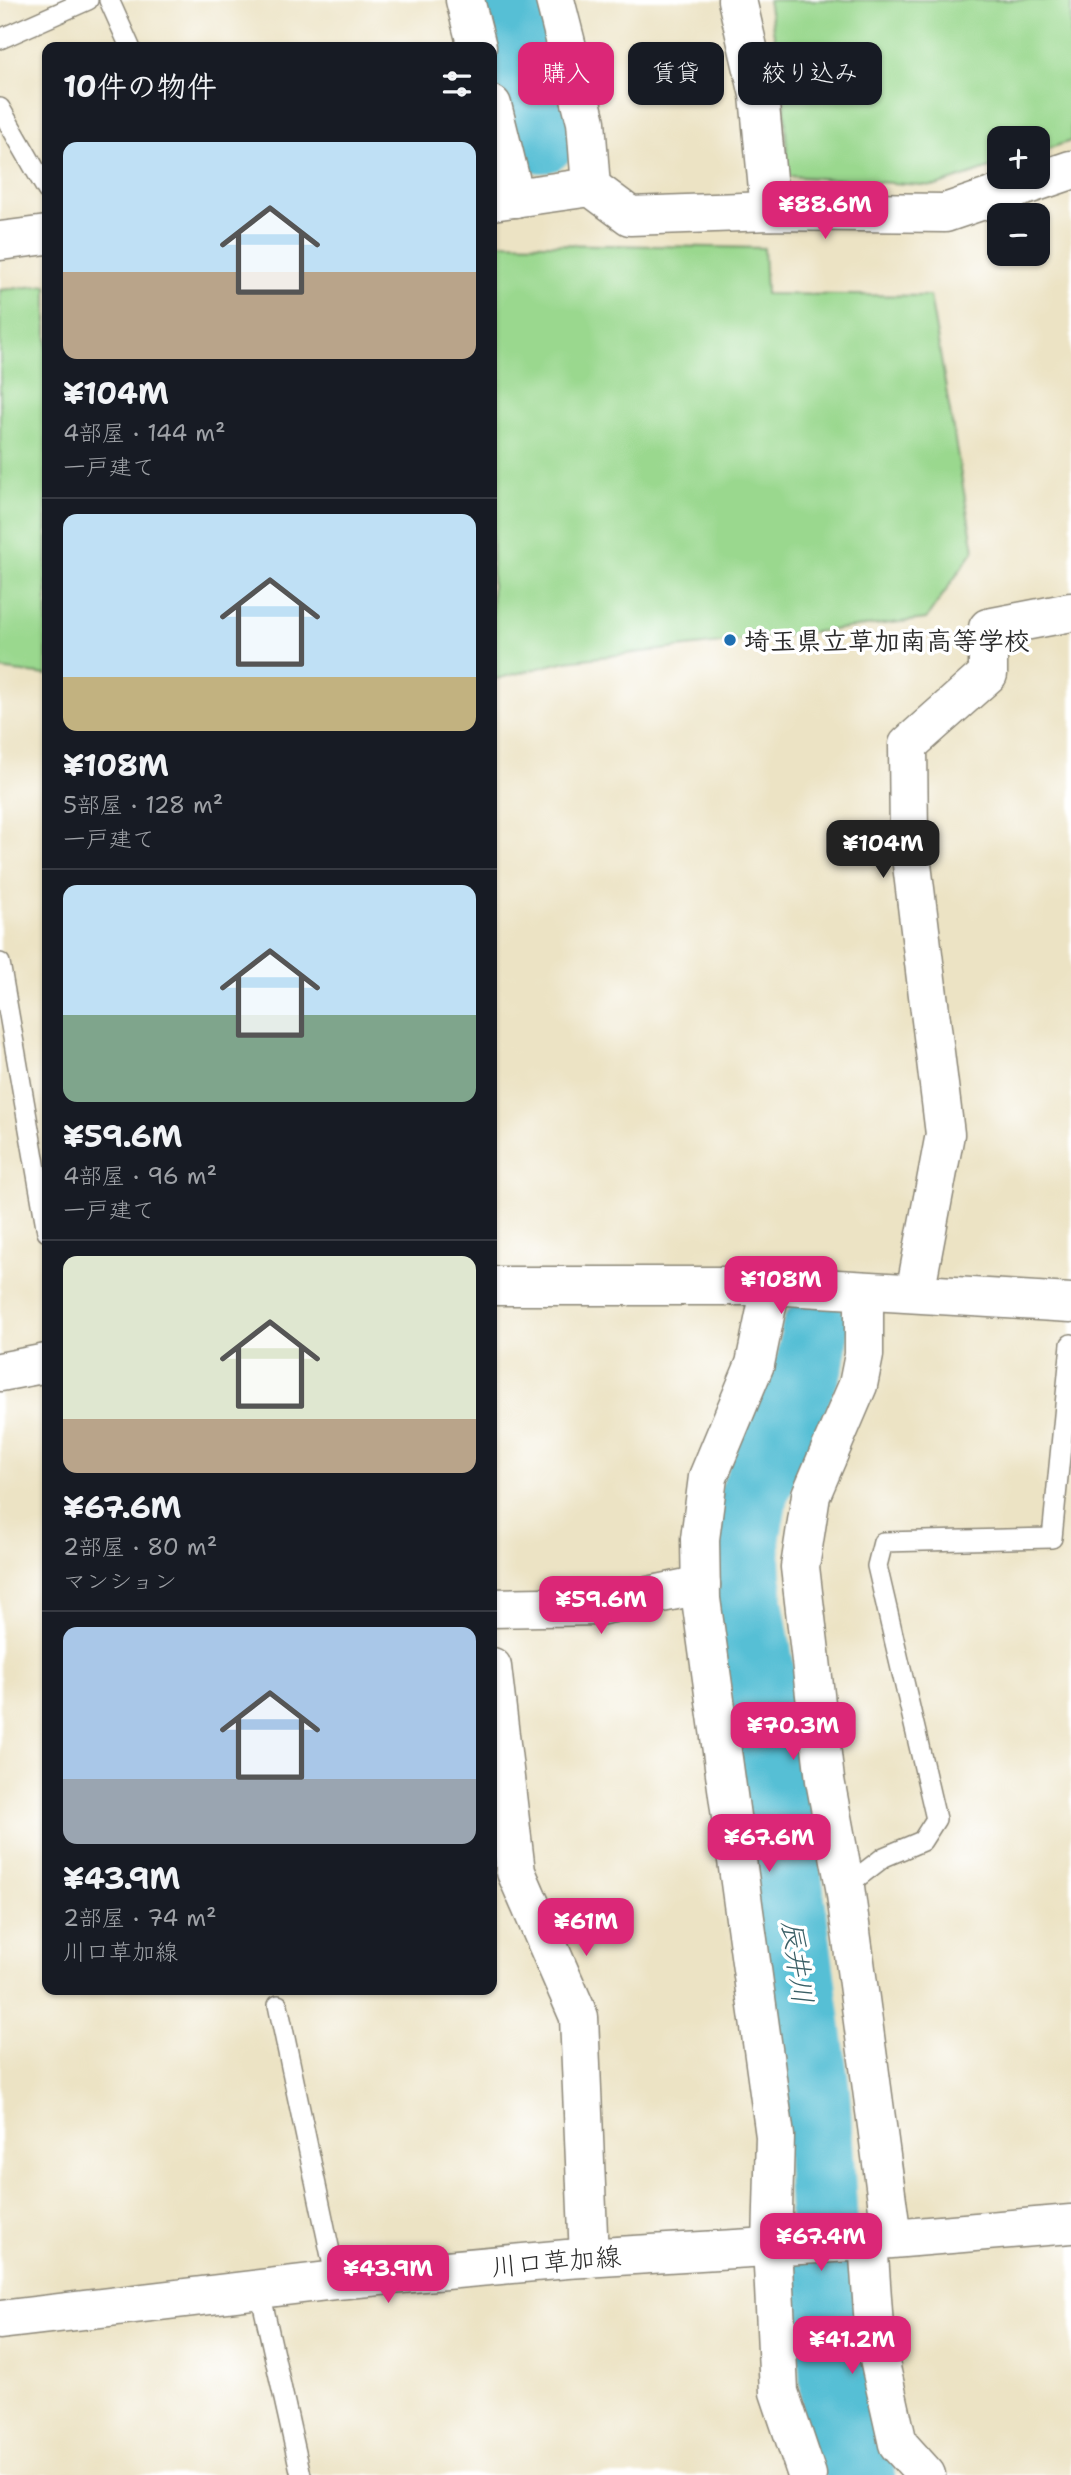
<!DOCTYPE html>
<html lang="ja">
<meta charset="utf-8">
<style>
:root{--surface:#171b24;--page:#242831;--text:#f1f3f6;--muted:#9ea1a6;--line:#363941;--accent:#db2777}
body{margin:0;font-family:"Shantell Sans","Klee One",sans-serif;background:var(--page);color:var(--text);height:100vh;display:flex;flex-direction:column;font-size:26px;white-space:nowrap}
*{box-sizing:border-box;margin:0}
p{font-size:23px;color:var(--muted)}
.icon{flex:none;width:38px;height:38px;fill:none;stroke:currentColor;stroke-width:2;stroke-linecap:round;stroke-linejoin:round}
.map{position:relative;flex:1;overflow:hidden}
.drawer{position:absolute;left:42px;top:42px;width:455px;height:1953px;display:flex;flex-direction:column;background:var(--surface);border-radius:14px;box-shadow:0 2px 5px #0004}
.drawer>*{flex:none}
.banner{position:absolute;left:518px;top:42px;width:448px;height:63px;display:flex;gap:14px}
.tools{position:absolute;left:987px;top:126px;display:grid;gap:14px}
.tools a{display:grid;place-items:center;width:63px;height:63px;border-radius:14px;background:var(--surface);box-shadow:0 2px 5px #0004;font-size:35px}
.price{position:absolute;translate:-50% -60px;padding:0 16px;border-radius:14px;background:var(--accent);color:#fff;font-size:23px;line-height:46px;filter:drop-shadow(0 2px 4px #0008)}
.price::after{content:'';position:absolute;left:50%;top:42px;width:21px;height:16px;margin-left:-10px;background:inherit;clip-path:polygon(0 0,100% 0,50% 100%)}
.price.selected{background:#222;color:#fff}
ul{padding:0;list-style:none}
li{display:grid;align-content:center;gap:14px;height:371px;padding:0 21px}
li+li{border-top:2px solid var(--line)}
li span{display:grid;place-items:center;height:217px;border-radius:14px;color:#555}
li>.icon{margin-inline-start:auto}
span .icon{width:126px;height:126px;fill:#fffc;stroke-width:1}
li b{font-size:30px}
h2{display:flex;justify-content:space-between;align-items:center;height:84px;padding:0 21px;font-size:30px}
.tag{padding:0 24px;border-radius:14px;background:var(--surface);box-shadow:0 2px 5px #0004;font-size:24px;line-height:63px}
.tag.selected{background:var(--accent);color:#fff}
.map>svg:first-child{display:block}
.green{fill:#9ad88e;stroke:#62825c;stroke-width:2}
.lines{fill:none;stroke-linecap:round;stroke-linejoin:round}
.river{stroke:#57bfd5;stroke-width:68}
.service-casing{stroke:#8c8778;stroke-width:22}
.minor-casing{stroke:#8c8778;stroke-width:41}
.secondary-casing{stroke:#8c8778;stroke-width:41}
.service{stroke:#fff;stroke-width:19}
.minor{stroke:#fff;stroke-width:38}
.secondary{stroke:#fff;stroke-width:38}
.poi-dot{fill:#1f6fb2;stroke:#fff;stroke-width:2.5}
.labels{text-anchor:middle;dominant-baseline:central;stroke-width:7;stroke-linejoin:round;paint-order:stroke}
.poi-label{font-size:26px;font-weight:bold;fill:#2b2b2b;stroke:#fff;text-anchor:start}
.street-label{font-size:26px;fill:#2b2b2b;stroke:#fff}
.water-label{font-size:28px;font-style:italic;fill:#3a5f66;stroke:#fff}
</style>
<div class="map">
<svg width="1071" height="2475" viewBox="0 0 1071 2475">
<rect width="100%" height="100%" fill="#fff"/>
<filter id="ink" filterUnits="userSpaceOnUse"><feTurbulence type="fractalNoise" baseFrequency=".0143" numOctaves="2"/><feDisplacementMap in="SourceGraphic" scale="14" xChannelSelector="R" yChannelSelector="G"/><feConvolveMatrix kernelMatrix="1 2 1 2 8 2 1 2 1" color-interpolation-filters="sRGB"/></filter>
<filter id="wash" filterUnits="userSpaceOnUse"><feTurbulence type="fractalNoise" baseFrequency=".00686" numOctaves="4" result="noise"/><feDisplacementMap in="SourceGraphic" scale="28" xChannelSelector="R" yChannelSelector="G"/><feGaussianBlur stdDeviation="1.57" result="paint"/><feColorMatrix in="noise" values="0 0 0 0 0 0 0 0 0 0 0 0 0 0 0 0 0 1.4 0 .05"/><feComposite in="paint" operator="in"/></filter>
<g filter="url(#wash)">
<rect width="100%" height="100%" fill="#ece3c4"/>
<g class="green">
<polygon points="768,0 1071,0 1071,141 1038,152 1038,138 999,138 999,165 936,186 788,176 784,93"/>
<polygon points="492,243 764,248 766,294 930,296 974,550 926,619 566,661 492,680"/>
<polygon points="47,285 47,675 0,669 0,290"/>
</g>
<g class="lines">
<g class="river">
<polyline points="510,0 523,48 543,139"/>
<polyline points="815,1331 810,1363 754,1494 746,1539 749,1603 763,1683 816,2093 836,2421 862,2475"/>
</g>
</g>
</g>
<g filter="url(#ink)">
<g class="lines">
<g class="service-casing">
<g id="service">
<polyline points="109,0 130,47"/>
<polyline points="0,39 88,0"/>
<polyline points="0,108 47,190"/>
<polyline points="0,963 47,1232"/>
<polyline points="845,1887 884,1857 922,1841 936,1819 877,1566 883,1542 1052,1538 1071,1344"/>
<polyline points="278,2005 336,2280"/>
<polyline points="259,2287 301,2475"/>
</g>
</g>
<g class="minor-casing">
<g id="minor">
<polyline points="465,0 477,47"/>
<polyline points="555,0 586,122 591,187"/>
<polyline points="737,0 759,95 770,211"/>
<polyline points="492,105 515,198"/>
<polyline points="492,201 591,187 630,216 770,211 945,213 1071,170"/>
<polyline points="0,241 47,235"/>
<polyline points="492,1286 787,1286 1071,1303"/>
<polyline points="771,1286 755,1364 708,1477 700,1539 701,1599 775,2136 772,2245 779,2392 807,2475"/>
<polyline points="864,1291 864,1355 858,1385 811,1495 800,1567 825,1780 845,1887 892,2238"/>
<polyline points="915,1293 945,1134 909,840 908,745 988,674 988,628 1071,612"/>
<polyline points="0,1372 47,1363"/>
<polyline points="492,1608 599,1606 701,1585"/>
<polyline points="492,1667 516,1872 579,2017 589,2258"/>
<polyline points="868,2241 875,2341 898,2444 926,2475"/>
</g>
</g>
<g class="secondary-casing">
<polyline id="secondary" points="0,2320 336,2280 567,2259 868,2241 1071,2224"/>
</g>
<use href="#service" class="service"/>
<use href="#minor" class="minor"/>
<use href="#secondary" class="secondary"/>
</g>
</g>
<circle class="poi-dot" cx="730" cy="640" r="7"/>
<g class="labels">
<g class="poi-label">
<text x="744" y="640">埼玉県立草加南高等学校</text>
</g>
<g class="street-label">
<text transform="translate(556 2261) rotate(-5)">川口草加線</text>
</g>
<g class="water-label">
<text transform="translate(798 1962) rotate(82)">辰井川</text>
</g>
</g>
</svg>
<div class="tools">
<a>+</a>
<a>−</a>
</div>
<b class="price" style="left:825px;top:241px">¥88.6M</b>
<b class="price selected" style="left:883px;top:880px">¥104M</b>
<b class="price" style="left:781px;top:1316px">¥108M</b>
<b class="price" style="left:601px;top:1636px">¥59.6M</b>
<b class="price" style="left:793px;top:1762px">¥70.3M</b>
<b class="price" style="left:769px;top:1874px">¥67.6M</b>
<b class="price" style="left:586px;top:1958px">¥61M</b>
<b class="price" style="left:821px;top:2273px">¥67.4M</b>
<b class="price" style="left:388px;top:2305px">¥43.9M</b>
<b class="price" style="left:852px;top:2376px">¥41.2M</b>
<div class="banner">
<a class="tag selected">購入</a>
<a class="tag">賃貸</a>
<a class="tag">絞り込み</a>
</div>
<section class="drawer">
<h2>10件の物件<svg class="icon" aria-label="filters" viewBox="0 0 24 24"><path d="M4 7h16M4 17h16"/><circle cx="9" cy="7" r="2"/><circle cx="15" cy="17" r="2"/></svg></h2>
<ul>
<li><span style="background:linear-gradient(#bfe0f5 60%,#b9a48a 0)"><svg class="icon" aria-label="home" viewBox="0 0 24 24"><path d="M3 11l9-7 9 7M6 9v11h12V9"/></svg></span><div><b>¥104M</b><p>4部屋 · 144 m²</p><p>一戸建て</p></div></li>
<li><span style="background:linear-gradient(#bfe0f5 75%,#c2b280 0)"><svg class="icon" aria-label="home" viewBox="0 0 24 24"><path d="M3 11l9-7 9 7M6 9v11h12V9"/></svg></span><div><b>¥108M</b><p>5部屋 · 128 m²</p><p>一戸建て</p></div></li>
<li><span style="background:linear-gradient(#bfe0f5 60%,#7fa58c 0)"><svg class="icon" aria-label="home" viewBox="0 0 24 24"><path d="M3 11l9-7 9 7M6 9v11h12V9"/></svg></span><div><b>¥59.6M</b><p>4部屋 · 96 m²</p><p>一戸建て</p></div></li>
<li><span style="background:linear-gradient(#dfe7d0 75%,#b9a48a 0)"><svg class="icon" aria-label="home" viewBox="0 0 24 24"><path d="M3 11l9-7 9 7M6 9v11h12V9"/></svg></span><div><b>¥67.6M</b><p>2部屋 · 80 m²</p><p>マンション</p></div></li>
<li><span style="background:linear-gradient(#a9c7e8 70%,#9aa5b1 0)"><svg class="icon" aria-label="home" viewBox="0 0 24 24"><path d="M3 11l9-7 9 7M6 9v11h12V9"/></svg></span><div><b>¥43.9M</b><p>2部屋 · 74 m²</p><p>川口草加線</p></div></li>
</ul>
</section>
</div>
